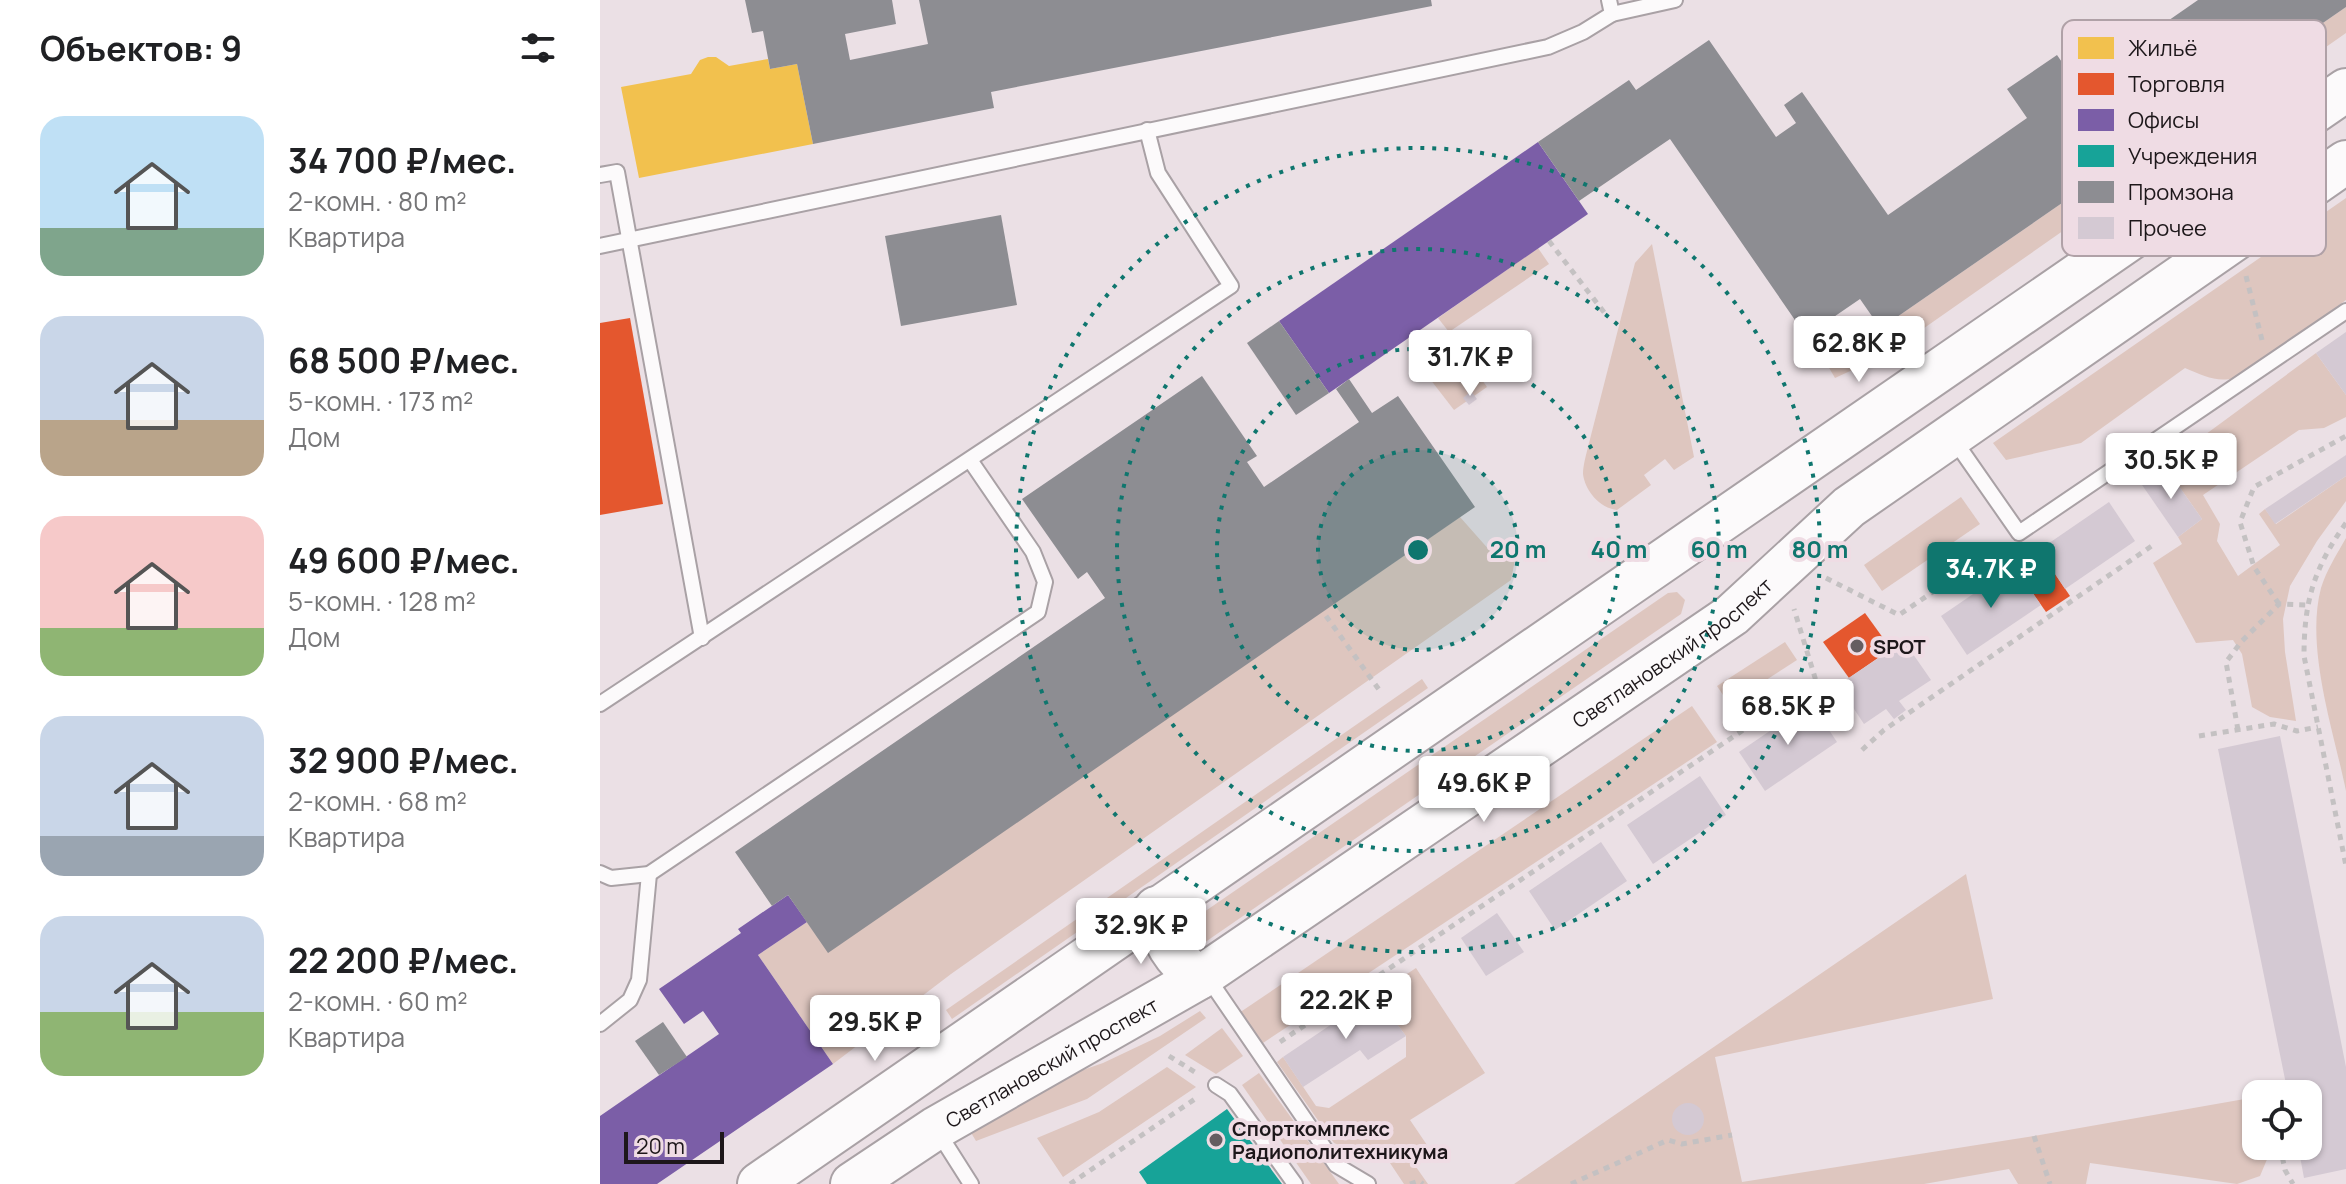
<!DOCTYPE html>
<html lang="ru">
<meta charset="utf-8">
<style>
:root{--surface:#fff;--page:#f2f2f2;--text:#202124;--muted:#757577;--accent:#0f766e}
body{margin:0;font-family:Manrope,sans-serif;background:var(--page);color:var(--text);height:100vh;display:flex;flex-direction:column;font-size:30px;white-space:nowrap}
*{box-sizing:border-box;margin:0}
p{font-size:26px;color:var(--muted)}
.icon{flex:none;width:44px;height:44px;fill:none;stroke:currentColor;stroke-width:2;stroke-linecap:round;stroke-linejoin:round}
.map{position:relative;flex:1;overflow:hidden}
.drawer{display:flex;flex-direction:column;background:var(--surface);width:600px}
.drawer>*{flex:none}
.controls{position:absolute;left:1642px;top:1080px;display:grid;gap:16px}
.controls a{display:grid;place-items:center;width:80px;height:80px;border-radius:16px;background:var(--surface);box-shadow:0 2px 6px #0004;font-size:40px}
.scale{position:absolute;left:24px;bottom:20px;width:100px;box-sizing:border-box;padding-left:8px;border:4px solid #1d171a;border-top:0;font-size:22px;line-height:28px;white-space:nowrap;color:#1d171a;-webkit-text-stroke:6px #efdce4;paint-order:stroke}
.price{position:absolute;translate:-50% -68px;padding:0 18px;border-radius:8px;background:#fff;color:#222;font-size:26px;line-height:52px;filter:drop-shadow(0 2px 4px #0008)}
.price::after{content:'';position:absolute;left:50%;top:48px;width:24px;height:18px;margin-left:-12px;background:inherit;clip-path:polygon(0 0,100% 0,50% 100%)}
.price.on{background:var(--accent);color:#fff}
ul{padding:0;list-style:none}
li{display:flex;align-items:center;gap:24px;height:200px;padding:0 40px}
li span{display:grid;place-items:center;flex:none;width:224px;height:160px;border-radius:24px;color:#555}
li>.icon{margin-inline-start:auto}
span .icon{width:96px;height:96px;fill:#fffc;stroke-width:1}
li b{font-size:34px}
h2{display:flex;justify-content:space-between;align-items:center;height:96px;padding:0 40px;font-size:34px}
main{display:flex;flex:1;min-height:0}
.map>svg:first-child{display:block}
.green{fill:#dec6bf}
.homes{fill:#f2c14e}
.shops{fill:#e4572e}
.offices{fill:#7b5ea7}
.public{fill:#17a398}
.industry{fill:#8d8d92}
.building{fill:#d4c9d3}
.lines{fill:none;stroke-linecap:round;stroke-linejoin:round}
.service-casing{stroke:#a9a1a5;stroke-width:18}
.secondary-casing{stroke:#a9a1a5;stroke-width:46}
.path{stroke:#c4c1c2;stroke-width:5;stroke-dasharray:6 6;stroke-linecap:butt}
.service{stroke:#fcfafb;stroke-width:14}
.secondary{stroke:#fcfafb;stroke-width:42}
.ring{fill:none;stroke:#0f766e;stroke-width:4;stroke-dasharray:4 8}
.poi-dot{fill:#655d61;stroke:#efdce4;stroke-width:3}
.labels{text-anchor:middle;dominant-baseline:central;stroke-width:8;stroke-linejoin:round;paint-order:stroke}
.poi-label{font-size:20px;font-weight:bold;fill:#1d171a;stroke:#efdce4;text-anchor:start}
.street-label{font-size:20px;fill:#1d171a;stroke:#efdce4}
.key{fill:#efdce4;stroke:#b0a1a7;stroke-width:2}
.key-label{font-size:22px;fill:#1d171a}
.centre{fill:#0f766e;stroke:#efdce4;stroke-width:4}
.ring-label{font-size:24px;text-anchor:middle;font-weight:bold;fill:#0f766e;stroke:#efdce4;stroke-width:8;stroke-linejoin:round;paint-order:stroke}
</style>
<main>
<section class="drawer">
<h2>Объектов: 9<svg class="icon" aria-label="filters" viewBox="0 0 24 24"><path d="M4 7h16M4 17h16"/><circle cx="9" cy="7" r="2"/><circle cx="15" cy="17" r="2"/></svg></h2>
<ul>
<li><span style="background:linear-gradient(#bfe0f5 70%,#7fa58c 0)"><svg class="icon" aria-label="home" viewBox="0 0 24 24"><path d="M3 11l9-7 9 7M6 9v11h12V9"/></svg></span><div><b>34 700 ₽/мес.</b><p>2-комн. · 80 m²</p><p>Квартира</p></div></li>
<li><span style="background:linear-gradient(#c9d6e8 65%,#b9a48a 0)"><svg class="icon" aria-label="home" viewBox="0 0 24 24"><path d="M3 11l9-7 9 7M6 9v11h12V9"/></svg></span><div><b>68 500 ₽/мес.</b><p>5-комн. · 173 m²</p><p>Дом</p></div></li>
<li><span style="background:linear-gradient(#f6c9c9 70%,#8fb573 0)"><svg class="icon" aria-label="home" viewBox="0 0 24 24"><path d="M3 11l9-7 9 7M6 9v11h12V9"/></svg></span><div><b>49 600 ₽/мес.</b><p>5-комн. · 128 m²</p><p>Дом</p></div></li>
<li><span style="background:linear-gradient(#c9d6e8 75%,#9aa5b1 0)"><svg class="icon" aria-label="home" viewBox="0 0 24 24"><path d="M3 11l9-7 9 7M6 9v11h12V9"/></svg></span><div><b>32 900 ₽/мес.</b><p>2-комн. · 68 m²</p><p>Квартира</p></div></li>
<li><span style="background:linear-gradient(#c9d6e8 60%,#8fb573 0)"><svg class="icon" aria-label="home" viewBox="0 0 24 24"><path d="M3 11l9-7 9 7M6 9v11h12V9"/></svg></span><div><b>22 200 ₽/мес.</b><p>2-комн. · 60 m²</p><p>Квартира</p></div></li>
</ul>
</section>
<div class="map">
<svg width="1746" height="1184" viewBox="0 0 1746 1184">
<rect width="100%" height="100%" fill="#ebe0e5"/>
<g class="green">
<polygon points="1746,7 1746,33 1287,354 1235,378 1228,366 1299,321 1297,317"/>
<path d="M 1746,198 L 1746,300 L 1645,373 C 1623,386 1607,377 1585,368 L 1481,443 L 1406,460 L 1393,443 Z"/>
<path d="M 1052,244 L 1094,457 L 1074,470 L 1065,459 L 1044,475 L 1051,485 L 1017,510 C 1000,508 985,491 983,474 C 983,466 986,455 988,447 L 1035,263 Z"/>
<polygon points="938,248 949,264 849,332 838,318"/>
<polygon points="1716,353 1746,395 1746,417 1724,428 1699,430 1603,495 1620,524 1617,541 1638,576 1680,545 1659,514 1665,509 1676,524 1746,476 1746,501 1717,541 1690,586 1683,619 1685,652 1696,721 1670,717 1652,707 1642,654 1633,640 1596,643 1553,563 1582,544 1578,537 1602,519 1564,465"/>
<polygon points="864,354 887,387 854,410 830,379"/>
<polygon points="1361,497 1380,524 1282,591 1264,565"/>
<path d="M 860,517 L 891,552 C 902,556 909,550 918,545 L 911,580 L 351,974 L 233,1064 L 158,955 L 207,922 L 228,952 Z"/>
<path d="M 1746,538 L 1746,791 C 1734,732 1705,648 1721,588 C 1726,571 1737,554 1746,538 Z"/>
<polygon points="1077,592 1085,600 1081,614 601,945 595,947 583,935 588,923 1068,593"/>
<polygon points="1185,642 1197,660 1129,704 1117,686"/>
<polygon points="822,679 828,688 352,1019 346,1010"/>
<polygon points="1092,706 1117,742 660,1045 639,1013"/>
<polygon points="1366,874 1393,999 1115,1057 1142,1182 1434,1136 1656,1097 1656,1146 1666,1146 1668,1157 1660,1176 1637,1184 1490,1163 1486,1184 1418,1184 1409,1169 1324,1184 914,1184"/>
<polygon points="816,968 885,1073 810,1120 827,1145 809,1157 828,1184 804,1184 782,1151 757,1153 734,1143 677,1062 683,1057 716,1106 729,1108 806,1057 806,1036 775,995"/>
<polygon points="600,1011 606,1018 487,1099 376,1141 367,1126 437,1086 503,1063 560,1036"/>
<polygon points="622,1028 643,1056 616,1074 585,1055"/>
<polygon points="567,1067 596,1087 463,1177 437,1138 499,1112"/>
<polygon points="659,1073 739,1184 711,1184 642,1085"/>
</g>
<polygon class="homes" points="108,57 116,57 129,66 168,59 170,69 197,64 213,144 39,178 21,87 91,74 100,60"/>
<g class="shops">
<polygon points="30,318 63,504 0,515 0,323"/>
<polygon points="1439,550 1470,596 1446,612 1414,566"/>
<polygon points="1265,613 1291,649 1249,678 1223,642"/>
</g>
<g class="offices">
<polygon points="938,142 988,214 729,393 679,321"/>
<polygon points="188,895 207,922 158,955 233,1064 57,1184 0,1184 0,1116 119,1034 103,1011 84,1024 59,989 141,933 138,929"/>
</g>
<polygon class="public" points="627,1109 682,1184 547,1184 539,1172"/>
<g class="industry">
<polygon points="145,0 292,0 296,24 245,34 250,60 328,44 319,0 831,0 832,6 391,92 394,108 213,144 197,64 170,69 163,31 152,33"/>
<polygon points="1598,0 1746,0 1746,7 1297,317 1299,320 1283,332 1260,299 1206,336 1070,139 979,201 938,142 1029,80 1036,90 1109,40 1176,137 1196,123 1184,105 1202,92 1288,215 1427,118 1407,89 1457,55 1477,84"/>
<polygon points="401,215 417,305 301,326 285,236"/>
<polygon points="679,321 729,393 696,415 647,343"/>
<polygon points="602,376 657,456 647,462 664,487 759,422 736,389 749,379 772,413 798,396 875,507 228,953 188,895 172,906 135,852 505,598 487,572 478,579 422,499"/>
<polygon points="63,1022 87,1057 59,1075 35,1041"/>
</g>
<g class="building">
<polygon points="1746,332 1746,395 1716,353"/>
<polygon points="871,391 877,399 869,405 863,398"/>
<polygon points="1746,455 1746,476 1675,524 1665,509"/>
<polygon points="1564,465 1602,519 1578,537 1540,482"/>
<polygon points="1509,502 1535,541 1465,589 1439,550"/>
<polygon points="1414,566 1441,605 1367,655 1341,616"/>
<polygon points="1304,641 1331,680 1299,701 1306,710 1294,719 1286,709 1264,724 1238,685"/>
<polygon points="1211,703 1237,742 1165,791 1139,752"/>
<polygon points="1680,736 1746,1067 1746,1169 1704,1178 1698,1146 1708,1146 1708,1094 1688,1094 1618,749"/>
<polygon points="1100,776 1126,815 1053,864 1027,825"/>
<polygon points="1001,842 1027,881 955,930 929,891"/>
<polygon points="897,913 924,952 886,976 861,938"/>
<polygon points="775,995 806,1036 768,1060 760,1050 703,1087 683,1057"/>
<circle cx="1088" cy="1119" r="16"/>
</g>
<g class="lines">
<g class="service-casing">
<g id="service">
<polyline points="1012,14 1075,0"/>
<polyline points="0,175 17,172 102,638"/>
<polyline points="0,246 948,47 983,32 1012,14 1009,0"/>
<polyline points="1352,437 1419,533 1746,311"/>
<polyline points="0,704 631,286 558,173 547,130"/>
<polyline points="0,873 11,878 49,874 438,612 445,582 433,552 370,460"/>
<polyline points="608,978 736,1165 768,1184"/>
<polyline points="0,1024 30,1000 39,980 49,874"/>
<polyline points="616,1085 630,1094 695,1184"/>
<polyline points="338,1132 371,1184"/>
</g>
</g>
<g class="secondary-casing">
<g id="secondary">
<path d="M 556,908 C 561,939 574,960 599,978"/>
<polyline points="159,1184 1746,90"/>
<path id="s1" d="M 252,1184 L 336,1128 L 599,978 L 1132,615 L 1249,507 L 1746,162"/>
</g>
</g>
<g class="path">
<polyline points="949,241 1007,316"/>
<polyline points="1646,276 1662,340"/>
<path d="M 1746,523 C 1714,568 1704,601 1704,656 L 1746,866"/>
<polyline points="1226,578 1299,615 1402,545"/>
<polyline points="1679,604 1654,567 1640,522 1654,487 1746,436"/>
<polyline points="726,616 780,691"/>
<polyline points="1638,730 1626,662 1642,641 1679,604 1707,605"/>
<polyline points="1599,736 1674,724 1697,731 1718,727"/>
<polyline points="1262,750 1284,730 1556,543"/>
<polyline points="680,1042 1216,681 1194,609"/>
<polyline points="569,1056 598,1074"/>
<polyline points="1434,1136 1450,1184"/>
<polyline points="1680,1146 1685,1170 1693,1184"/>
<polyline points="470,1184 598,1097"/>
<polyline points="810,1184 819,1181 823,1184"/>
<polyline points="971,1184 1068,1140 1082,1144 1132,1135"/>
</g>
<use href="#service" class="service"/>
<use href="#secondary" class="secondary"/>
</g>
<circle cx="818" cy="550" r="100" fill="#0f766e" fill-opacity=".12"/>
<g class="ring">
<circle cx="818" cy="550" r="100"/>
<circle cx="818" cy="550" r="201"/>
<circle cx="818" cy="550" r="301"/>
<circle cx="818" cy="550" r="402"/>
</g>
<g class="poi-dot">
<circle cx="1257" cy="646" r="8"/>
<circle cx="616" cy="1140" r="8"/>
</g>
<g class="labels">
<g class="poi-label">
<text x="1273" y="646">SPOT</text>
<text x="632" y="1128">Спорткомплекс<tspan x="632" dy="23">Радиополитехникума</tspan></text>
</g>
<g class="street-label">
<text stroke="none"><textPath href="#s1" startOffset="978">Светлановский проспект</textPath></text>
<text stroke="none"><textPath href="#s1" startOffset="234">Светлановский проспект</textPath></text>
</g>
</g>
<rect x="1462" y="20" width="264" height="236" rx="12" class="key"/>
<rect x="1478" y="37" width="36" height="22" fill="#f2c14e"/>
<rect x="1478" y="73" width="36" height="22" fill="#e4572e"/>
<rect x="1478" y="109" width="36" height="22" fill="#7b5ea7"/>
<rect x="1478" y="145" width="36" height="22" fill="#17a398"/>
<rect x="1478" y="181" width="36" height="22" fill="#8d8d92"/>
<rect x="1478" y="217" width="36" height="22" fill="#d4c9d3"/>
<g class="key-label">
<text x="1528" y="56">Жильё</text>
<text x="1528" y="92">Торговля</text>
<text x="1528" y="128">Офисы</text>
<text x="1528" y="164">Учреждения</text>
<text x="1528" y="200">Промзона</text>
<text x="1528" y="236">Прочее</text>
</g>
<circle cx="818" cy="550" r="12" class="centre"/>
<g class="ring-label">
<text x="918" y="558">20 m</text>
<text x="1019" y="558">40 m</text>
<text x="1119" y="558">60 m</text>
<text x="1220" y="558">80 m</text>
</g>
</svg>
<div class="controls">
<a><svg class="icon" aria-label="locate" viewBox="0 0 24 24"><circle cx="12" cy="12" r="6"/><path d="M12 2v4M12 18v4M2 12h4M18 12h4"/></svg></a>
</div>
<div class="scale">20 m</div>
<b class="price" style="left:1259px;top:384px">62.8K ₽</b>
<b class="price" style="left:870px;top:398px">31.7K ₽</b>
<b class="price" style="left:1571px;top:501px">30.5K ₽</b>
<b class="price on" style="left:1391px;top:610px">34.7K ₽</b>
<b class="price" style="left:1188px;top:747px">68.5K ₽</b>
<b class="price" style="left:884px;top:824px">49.6K ₽</b>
<b class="price" style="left:541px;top:966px">32.9K ₽</b>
<b class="price" style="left:746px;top:1041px">22.2K ₽</b>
<b class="price" style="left:275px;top:1063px">29.5K ₽</b>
</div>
</main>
